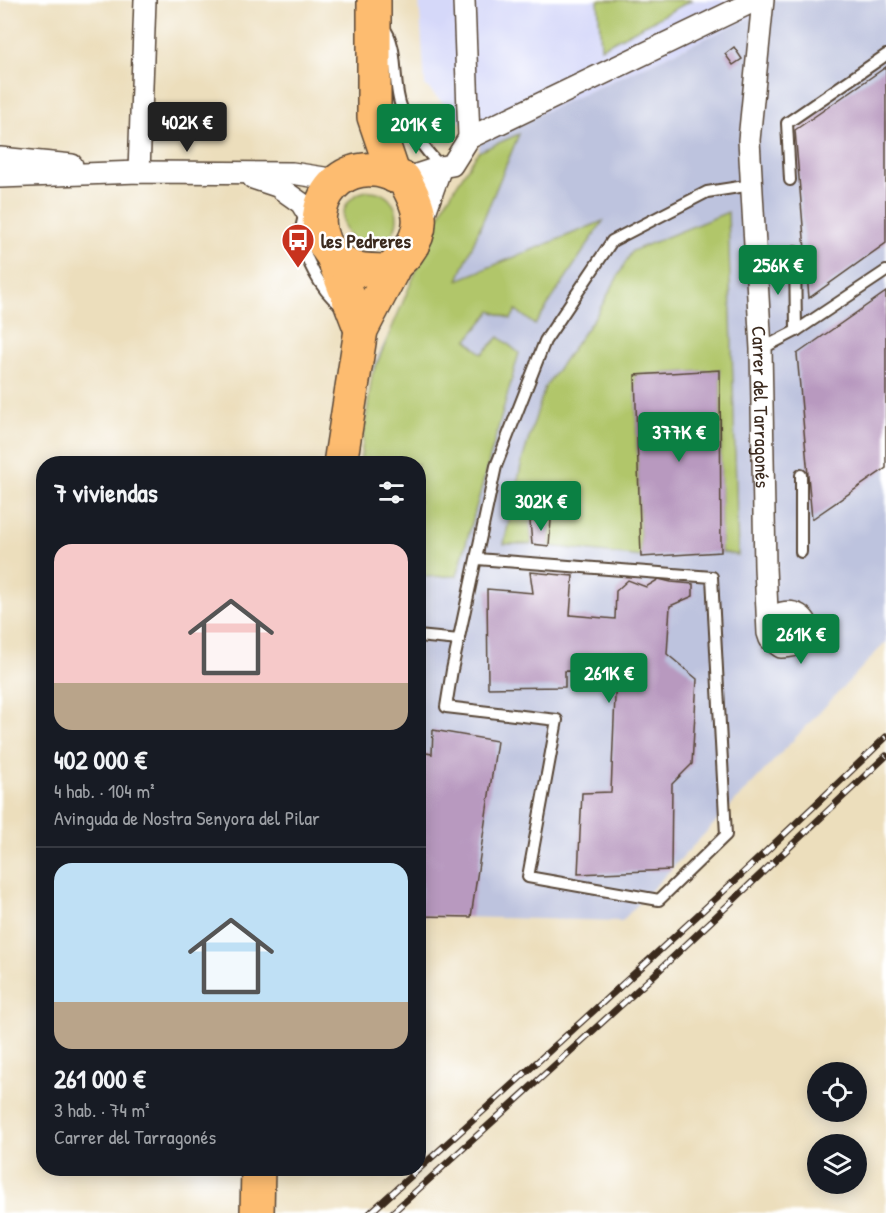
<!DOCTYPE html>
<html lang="es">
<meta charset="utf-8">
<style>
:root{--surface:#171b24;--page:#20242c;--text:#f1f3f6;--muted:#9ea1a6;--line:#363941;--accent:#0b8043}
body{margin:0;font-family:"Patrick Hand",sans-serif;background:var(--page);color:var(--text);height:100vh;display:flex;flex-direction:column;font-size:22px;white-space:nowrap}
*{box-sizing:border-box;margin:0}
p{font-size:20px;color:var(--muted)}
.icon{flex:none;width:33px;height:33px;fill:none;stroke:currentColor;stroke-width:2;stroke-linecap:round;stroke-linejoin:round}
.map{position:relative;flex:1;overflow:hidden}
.panel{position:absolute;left:36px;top:456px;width:390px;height:720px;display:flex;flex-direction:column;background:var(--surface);border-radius:24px;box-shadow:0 3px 15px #0003}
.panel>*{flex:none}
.buttons{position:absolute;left:807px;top:1062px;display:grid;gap:12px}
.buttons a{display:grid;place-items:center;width:60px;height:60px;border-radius:50%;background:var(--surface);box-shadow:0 3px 15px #0003;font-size:30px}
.price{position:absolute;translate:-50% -51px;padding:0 14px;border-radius:6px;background:var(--accent);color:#fff;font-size:20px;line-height:39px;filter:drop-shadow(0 2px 3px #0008)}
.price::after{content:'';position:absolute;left:50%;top:36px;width:18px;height:14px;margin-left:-9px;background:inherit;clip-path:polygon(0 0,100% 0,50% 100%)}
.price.on{background:#222;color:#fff}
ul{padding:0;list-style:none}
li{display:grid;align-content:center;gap:12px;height:318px;padding:0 18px}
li+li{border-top:2px solid var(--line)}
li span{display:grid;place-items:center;height:186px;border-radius:18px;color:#555}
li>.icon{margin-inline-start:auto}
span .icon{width:108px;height:108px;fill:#fffc;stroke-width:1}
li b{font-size:26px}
h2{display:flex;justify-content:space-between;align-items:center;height:72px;padding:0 18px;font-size:26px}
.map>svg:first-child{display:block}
.built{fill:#d5d8f9}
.industrial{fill:#bdc3de}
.green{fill:#b1c66a;stroke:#767844;stroke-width:1.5}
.building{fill:#b899bf}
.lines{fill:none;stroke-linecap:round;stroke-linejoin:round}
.lane-casing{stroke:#564536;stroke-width:14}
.street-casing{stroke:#564536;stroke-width:24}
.primary-casing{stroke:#564536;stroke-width:36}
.lane{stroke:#fff;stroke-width:10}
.street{stroke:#fff;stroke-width:21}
.primary{stroke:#fdbc70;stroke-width:33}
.rail-casing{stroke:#3b2a1e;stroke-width:7}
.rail{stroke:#fff;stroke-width:4.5;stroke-dasharray:14;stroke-linecap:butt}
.labels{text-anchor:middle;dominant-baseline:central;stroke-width:5;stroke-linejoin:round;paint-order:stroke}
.poi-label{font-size:20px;font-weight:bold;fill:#3b2a1e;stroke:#fff;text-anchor:start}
.street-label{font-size:20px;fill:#3b2a1e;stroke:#fff}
</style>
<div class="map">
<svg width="886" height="1213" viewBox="0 0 886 1213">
<rect width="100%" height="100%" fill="#fff"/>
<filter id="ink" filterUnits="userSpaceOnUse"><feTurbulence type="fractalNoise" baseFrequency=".0167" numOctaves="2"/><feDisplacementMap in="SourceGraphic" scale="12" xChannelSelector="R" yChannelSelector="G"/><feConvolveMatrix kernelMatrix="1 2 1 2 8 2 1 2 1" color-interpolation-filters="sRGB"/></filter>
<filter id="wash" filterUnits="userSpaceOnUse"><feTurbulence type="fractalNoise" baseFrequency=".008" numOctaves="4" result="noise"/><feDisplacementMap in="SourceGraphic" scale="24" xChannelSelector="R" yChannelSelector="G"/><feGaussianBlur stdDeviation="1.35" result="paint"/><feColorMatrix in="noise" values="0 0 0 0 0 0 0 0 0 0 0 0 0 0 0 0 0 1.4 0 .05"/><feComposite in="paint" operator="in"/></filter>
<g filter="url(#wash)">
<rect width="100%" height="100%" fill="#ecdebc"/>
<polygon class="built" points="419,0 763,0 764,12 480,141 425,85"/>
<polygon class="industrial" points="763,0 886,0 886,642 622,921 419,916 418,464 360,464 373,366 478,152 480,141 764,12"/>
<g class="green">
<polygon points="598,0 692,0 601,48"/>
<polygon points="519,134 458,280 603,221 535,325 516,310 511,319 491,311 467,340 482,354 499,337 519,353 457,576 419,577 418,464 360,464 372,375 445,203 478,152"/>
<circle cx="370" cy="218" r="27"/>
<polygon points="728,212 738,555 721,552 720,370 635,375 641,557 549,546 551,520 530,521 532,544 504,544 522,461 545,387 597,314 632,251"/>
</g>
<g id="blocks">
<g class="building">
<polygon points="734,47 742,59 733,65 725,54"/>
<polygon points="886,67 886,243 809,298 795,130"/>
<polygon points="886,292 886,468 812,519 797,354"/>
<polygon points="720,370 721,552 641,557 635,375"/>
<polygon points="551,520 549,546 532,544 530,521"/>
<polygon points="530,572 573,576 570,615 615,619 616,591 628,580 646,587 659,579 671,582 693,584 693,596 670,606 667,654 697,679 692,764 672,784 671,870 578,874 582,793 611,792 616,672 565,671 565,687 488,688 487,589 533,593"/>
<polygon points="433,730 497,741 471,917 420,916 422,882 418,882 418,769 421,752 432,754"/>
</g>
</g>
</g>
<g filter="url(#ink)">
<use href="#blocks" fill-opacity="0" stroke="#564536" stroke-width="1.5"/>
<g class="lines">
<g class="lane-casing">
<g id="lane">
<path d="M 382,25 C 401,47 391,83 402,109 C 410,131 425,150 441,167"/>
<polyline points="790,180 787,123 886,55"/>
<path d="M 305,211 C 304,218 300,228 301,235 C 304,258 320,289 339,304"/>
<polyline points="795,252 796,331"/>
<polyline points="761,349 796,331 886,271"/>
<polyline points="801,552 801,475"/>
<polyline points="477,559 712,577 726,835 659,900 528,877 557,720 446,707 452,670 496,466 545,341 612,241 707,192 752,185"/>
<polyline points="418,636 459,640"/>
</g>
</g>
<g class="street-casing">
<g id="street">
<polyline points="464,0 469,138"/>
<path id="s1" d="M 763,0 L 749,140 L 761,349 L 765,567 L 768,633 L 770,639 L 781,647 C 798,647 809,642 807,624 C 799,608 778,609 768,623"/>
<polyline points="0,158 72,165"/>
<polyline points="139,172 145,0"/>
<polyline points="0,177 139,172 292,173 337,180"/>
<polyline points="253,178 277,186 301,203 319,232"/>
<polyline points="404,179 441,167 452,165 469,138 756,0"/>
<polyline points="421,224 441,167"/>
</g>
</g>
<g class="primary-casing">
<g id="primary">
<polyline points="374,0 374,117 394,176"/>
<polyline points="333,257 361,330"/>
<path d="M 340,464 L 361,330 L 392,271 C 395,262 402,260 407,253 C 427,226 420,207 404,179 C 395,176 383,170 373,170 C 317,166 297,245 351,267 C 363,272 379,270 392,271"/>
<polyline points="257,1213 258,1168"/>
</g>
</g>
<use href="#lane" class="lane"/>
<use href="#street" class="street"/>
<use href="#primary" class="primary"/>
<g class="rail-casing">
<g id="rail">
<path d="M 370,1213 C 544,1056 718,900 886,737"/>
<polyline points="392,1213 652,977 886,756"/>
</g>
</g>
<use href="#rail" class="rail"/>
</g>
</g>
<defs>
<g id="bus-pin" transform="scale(1.725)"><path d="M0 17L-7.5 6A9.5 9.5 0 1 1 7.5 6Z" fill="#c8321e" stroke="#fff"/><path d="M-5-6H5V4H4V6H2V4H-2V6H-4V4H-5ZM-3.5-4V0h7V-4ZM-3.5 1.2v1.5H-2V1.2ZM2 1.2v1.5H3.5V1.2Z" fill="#fff"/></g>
</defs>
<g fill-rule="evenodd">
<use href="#bus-pin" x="298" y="240"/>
</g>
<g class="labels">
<g class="poi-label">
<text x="321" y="240">les Pedreres</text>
</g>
<g class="street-label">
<text stroke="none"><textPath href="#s1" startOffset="408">Carrer del Tarragonés</textPath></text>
</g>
</g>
</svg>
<div class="buttons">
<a><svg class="icon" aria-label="locate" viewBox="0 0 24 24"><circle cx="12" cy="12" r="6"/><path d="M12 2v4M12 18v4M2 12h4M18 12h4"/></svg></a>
<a><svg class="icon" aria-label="layers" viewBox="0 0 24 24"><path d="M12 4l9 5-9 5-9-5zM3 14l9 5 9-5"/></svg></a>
</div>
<b class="price on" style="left:187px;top:153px">402K €</b>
<b class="price" style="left:416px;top:155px">201K €</b>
<b class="price" style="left:778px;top:296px">256K €</b>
<b class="price" style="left:679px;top:463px">377K €</b>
<b class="price" style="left:541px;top:532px">302K €</b>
<b class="price" style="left:801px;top:665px">261K €</b>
<b class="price" style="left:609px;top:704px">261K €</b>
<section class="panel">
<h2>7 viviendas<svg class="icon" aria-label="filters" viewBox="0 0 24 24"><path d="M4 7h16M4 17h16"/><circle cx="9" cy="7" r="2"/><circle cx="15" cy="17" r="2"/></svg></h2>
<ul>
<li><span style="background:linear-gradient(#f6c9c9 75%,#b9a48a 0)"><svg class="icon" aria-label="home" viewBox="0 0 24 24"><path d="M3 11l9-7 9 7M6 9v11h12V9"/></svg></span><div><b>402 000 €</b><p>4 hab. · 104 m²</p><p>Avinguda de Nostra Senyora del Pilar</p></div></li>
<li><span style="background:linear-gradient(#bfe0f5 75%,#b9a48a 0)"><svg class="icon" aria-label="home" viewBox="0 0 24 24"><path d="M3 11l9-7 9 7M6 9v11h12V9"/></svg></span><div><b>261 000 €</b><p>3 hab. · 74 m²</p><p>Carrer del Tarragonés</p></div></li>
</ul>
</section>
</div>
